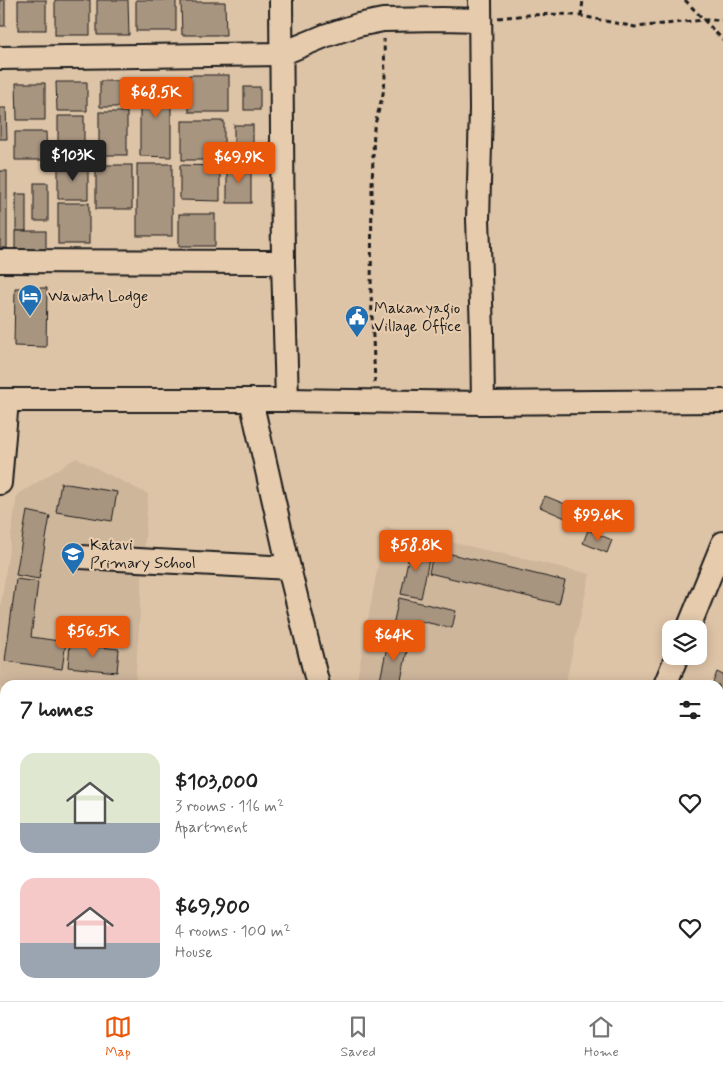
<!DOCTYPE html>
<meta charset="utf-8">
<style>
:root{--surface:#fff;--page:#f2f2f2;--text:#222;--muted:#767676;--line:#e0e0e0;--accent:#ea580c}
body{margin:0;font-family:Mynerve,sans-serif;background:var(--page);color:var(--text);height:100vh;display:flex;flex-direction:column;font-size:19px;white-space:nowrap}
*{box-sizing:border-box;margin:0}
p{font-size:16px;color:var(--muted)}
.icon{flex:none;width:28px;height:28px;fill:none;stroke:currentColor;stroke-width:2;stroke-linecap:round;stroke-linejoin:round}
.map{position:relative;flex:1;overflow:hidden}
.side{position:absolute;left:0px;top:680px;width:724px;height:321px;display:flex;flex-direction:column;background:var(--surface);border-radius:15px 15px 0 0;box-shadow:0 2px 12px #0003}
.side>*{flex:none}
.fabs{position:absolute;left:662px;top:620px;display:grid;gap:10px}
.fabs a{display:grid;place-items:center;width:45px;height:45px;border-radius:10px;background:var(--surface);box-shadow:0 2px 12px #0003;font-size:25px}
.price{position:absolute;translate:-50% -42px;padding:0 11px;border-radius:5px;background:var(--accent);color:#fff;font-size:16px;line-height:32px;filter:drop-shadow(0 1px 2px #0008)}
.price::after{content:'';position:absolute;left:50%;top:30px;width:15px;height:11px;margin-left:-8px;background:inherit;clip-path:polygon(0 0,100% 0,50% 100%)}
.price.selected{background:#222;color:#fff}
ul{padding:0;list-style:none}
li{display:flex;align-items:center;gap:15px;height:125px;padding:0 20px}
li span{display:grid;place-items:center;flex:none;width:140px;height:100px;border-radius:15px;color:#555}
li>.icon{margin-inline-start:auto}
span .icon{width:60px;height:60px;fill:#fffc;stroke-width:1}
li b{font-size:21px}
h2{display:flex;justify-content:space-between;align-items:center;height:60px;padding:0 20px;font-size:21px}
.menu{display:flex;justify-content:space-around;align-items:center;height:70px;border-top:1px solid var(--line);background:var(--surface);font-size:14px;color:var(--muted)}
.menu a{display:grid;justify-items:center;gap:2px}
.menu .selected{color:var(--accent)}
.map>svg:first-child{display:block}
.built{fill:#ceb69b}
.building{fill:#a89580;stroke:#1c1c1c}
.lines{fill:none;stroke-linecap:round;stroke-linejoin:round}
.minor-casing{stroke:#1c1c1c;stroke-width:26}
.path{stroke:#1c1c1c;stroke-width:3;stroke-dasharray:5 4;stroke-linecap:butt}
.minor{stroke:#e6cbad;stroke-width:22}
.labels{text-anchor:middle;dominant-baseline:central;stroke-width:4.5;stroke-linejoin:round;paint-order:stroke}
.poi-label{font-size:16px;fill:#1c1c1c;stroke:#e6cbad;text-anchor:start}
</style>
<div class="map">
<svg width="723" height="1001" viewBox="0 0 723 1001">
<rect width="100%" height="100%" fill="#dec4a7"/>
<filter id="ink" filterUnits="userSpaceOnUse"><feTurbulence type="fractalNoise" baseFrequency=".02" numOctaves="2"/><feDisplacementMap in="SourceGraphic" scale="10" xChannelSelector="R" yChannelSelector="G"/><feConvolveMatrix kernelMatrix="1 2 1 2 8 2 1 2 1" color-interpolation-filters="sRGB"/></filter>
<g filter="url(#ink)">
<g class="built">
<polygon points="76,458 148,494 135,685 5,685 5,688 0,688 0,610 17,495"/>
<polygon points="385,527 590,574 565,685 356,685"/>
</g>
<g class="building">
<rect x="0" y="0" width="5" height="26"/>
<rect x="18" y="0" width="28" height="30"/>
<rect x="55" y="0" width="35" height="35"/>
<polygon points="97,0 128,0 129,35 97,35"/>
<rect x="136" y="0" width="40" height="31"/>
<polygon points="181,2 225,2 226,35 182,35"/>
<rect x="189" y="75" width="40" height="37"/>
<polygon points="100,81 128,81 129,107 100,107"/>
<polygon points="140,81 171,81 171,157 140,156"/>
<polygon points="56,82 87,82 87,111 57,111"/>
<polygon points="16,83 45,83 45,120 17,120"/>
<rect x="244" y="87" width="16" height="23"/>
<polygon points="0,108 6,108 7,139 0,139"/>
<rect x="99" y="112" width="28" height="43"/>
<rect x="58" y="116" width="26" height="42"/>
<rect x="182" y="121" width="42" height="39"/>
<rect x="234" y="125" width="19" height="31"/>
<polygon points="15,132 46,132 47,160 15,160"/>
<rect x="137" y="164" width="35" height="72"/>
<polygon points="58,165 88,166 88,199 58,199"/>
<rect x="96" y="165" width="36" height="44"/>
<polygon points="180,165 220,166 220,201 180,200"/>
<rect x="227" y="165" width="24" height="38"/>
<rect x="0" y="171" width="7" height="77"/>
<rect x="34" y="183" width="14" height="38"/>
<rect x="16" y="194" width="10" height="37"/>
<rect x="58" y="203" width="31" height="41"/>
<rect x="179" y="214" width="36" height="32"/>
<rect x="15" y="231" width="31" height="19"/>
<polygon points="15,288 47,288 46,347 14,346"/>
<polygon points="61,483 117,492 112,521 56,512"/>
<polygon points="545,496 575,508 570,520 540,507"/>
<polygon points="602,507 622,516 617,528 597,520"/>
<polygon points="27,511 50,516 39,579 16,575"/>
<polygon points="588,530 612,540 607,553 583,543"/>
<polygon points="411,546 431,550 421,598 401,594"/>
<polygon points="434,550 565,581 559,604 429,573"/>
<polygon points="16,579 38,582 31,637 66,642 62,669 5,661"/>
<polygon points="399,598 456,611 452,628 415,620 411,638 391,634"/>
<polygon points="389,637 409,641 400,685 379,685"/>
<polygon points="70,644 119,649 117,672 68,667"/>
<polygon points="717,672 723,675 723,720 719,718 719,685 712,685"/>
<polygon points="719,856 723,857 723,910 719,922"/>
</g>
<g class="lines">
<g class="minor-casing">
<g id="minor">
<polyline points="281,0 283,262 287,400"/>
<polyline points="480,0 481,109 478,219 482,331 483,403"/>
<polyline points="0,58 281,54 327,35 358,25 383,20 442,19 480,20"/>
<polyline points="0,261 283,262"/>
<polyline points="0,400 287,400 483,403 723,401"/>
<polyline points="251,400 289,568 318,685"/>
<polyline points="0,483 7,400"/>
<polyline points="80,557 289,568"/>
<polyline points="688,629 723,543"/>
<polyline points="665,685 677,656"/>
<polyline points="0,725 5,727"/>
<polyline points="719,739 723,741"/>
<polyline points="0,864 5,868"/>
<polyline points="719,994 723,996"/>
<polyline points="140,996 145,1001"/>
<polyline points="629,996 641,1001"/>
<polyline points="272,1001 275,996"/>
<polyline points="554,1001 556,996"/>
</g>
</g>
<g class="path">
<polyline points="685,0 723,40"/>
<polyline points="581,16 583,0"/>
<polyline points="498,18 528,15 561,14 581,16 635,27 703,20 723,20"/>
<polyline points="375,383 371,293 372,186 374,128 383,94 385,80 384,39"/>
</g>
<use href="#minor" class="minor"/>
</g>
</g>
<defs>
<g id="hotel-pin" transform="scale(1.25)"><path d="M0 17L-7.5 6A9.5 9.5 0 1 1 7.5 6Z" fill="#1f6fb2" stroke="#e6cbad"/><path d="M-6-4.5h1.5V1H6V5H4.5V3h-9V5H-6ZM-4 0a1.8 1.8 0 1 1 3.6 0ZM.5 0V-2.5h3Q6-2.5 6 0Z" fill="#fff"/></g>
<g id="civic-pin" transform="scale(1.25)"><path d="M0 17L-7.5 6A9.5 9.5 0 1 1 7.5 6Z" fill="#1f6fb2" stroke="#e6cbad"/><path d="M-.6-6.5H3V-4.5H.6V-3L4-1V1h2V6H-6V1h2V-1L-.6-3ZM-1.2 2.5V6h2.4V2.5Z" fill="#fff"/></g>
<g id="school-pin" transform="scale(1.25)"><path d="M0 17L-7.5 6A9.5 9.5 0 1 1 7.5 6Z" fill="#1f6fb2" stroke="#e6cbad"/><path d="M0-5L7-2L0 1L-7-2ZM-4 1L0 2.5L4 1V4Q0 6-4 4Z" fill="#fff"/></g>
</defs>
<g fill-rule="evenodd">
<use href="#hotel-pin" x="30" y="296"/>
<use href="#civic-pin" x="357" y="317"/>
<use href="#school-pin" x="73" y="554"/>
</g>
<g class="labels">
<g class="poi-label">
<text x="48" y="296">Wawatu Lodge</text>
<text x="374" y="308">Makanyagio<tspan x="374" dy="18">Village Office</tspan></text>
<text x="90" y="545">Katavi<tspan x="90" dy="18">Primary School</tspan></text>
</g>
</g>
</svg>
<div class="fabs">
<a><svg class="icon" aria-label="layers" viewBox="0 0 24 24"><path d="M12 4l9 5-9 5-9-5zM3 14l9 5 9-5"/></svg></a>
</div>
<b class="price" style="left:156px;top:119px">$68.5K</b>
<b class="price selected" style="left:73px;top:182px">$103K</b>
<b class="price" style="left:239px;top:184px">$69.9K</b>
<b class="price" style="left:598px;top:542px">$99.6K</b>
<b class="price" style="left:416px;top:572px">$58.8K</b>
<b class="price" style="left:93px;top:658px">$56.5K</b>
<b class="price" style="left:394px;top:662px">$64K</b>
<section class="side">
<h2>7 homes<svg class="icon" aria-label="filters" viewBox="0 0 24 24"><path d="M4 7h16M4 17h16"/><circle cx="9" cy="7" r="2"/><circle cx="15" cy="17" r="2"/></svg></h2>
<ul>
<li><span style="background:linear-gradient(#dfe7d0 70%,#9aa5b1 0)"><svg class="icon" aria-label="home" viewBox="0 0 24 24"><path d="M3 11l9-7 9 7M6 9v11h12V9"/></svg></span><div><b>$103,000</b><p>3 rooms · 116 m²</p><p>Apartment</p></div><svg class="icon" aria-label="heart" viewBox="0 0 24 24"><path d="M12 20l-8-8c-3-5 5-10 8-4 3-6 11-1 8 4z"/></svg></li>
<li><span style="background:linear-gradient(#f6c9c9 65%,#9aa5b1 0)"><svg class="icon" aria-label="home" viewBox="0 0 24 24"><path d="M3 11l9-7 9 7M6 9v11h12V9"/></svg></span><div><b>$69,900</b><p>4 rooms · 100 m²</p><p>House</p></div><svg class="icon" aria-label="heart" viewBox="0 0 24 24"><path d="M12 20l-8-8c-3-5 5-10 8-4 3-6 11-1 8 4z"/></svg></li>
</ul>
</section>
</div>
<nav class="menu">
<a class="selected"><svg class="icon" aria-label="map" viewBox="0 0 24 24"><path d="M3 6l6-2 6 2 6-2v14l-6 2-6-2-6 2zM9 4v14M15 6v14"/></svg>Map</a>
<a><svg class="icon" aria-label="saved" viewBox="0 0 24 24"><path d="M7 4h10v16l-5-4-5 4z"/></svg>Saved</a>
<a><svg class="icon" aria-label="home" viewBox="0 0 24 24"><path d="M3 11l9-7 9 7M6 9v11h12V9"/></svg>Home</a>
</nav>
